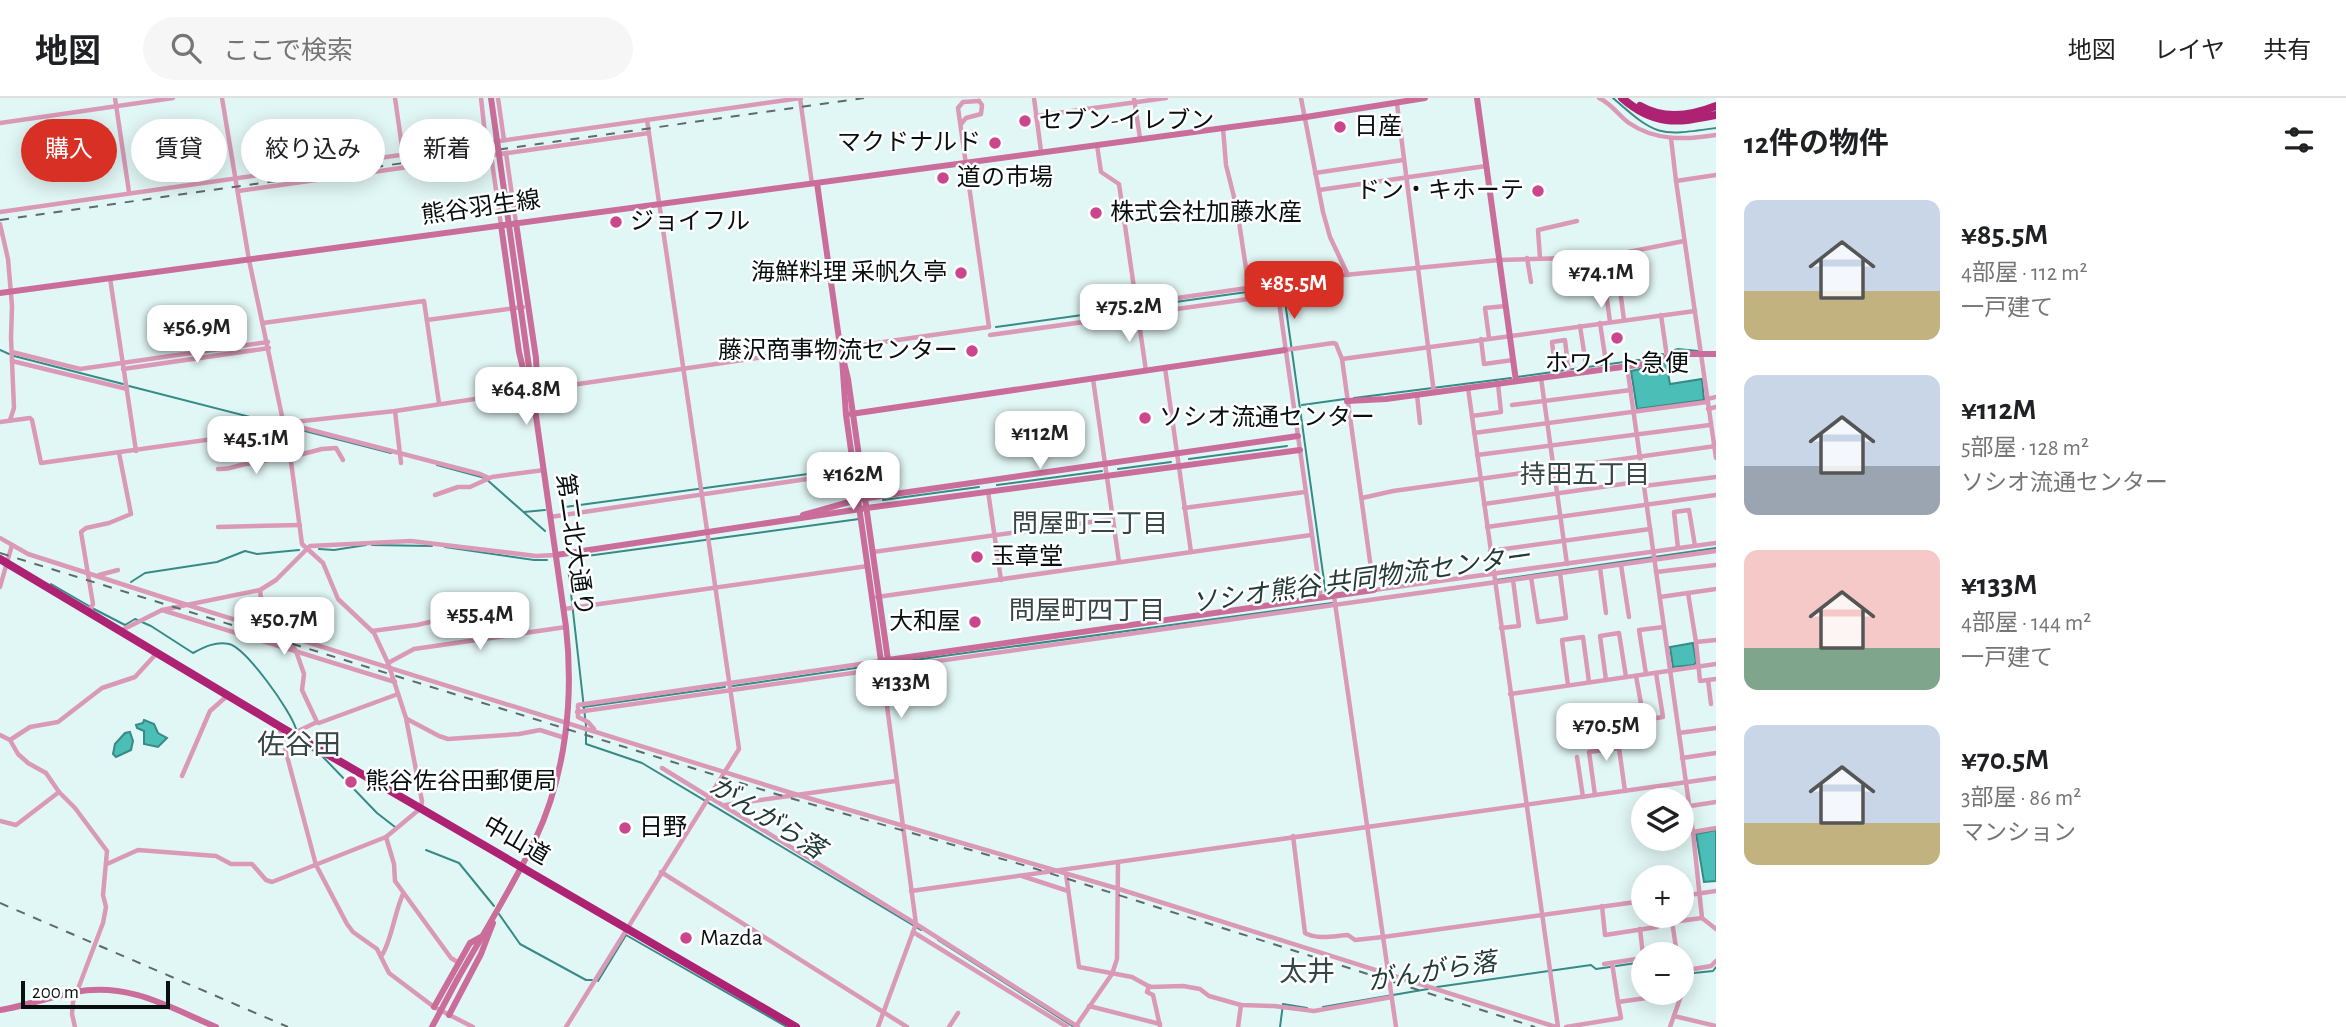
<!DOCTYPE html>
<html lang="ja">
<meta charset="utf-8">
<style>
:root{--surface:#fff;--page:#f6f6f6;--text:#202124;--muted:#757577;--line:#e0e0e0;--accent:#d93025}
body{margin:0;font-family:"Alegreya Sans","Noto Sans JP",sans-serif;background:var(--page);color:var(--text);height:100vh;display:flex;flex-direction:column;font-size:26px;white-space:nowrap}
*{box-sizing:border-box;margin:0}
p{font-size:23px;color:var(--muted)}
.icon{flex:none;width:38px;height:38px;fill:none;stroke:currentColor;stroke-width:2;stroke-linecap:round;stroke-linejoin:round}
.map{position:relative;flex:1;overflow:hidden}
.panel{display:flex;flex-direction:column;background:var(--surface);width:630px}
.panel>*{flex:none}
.banner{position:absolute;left:21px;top:21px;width:665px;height:63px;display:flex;gap:14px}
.controls{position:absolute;left:1631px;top:690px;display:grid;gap:14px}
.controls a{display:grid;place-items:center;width:63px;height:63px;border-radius:50%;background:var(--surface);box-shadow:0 4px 18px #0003;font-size:35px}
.scale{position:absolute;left:21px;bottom:18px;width:149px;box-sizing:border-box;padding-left:7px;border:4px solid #08100f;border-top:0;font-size:19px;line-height:24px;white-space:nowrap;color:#08100f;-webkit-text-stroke:5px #fff;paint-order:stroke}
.price{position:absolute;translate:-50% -60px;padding:0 16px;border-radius:14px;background:#fff;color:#222;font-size:23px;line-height:46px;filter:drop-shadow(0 2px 4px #0008)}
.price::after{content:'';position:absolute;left:50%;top:42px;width:21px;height:16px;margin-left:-10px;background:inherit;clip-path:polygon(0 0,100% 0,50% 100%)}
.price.selected{background:var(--accent);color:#fff}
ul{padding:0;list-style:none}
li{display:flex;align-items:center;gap:21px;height:175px;padding:0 28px}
li span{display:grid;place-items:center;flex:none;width:196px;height:140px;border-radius:14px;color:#555}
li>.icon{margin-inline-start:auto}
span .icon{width:84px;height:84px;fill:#fffc;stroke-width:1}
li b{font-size:30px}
h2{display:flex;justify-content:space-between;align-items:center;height:84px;padding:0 28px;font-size:30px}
.tag{padding:0 24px;border-radius:32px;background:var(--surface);box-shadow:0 4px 18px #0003;font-size:24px;line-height:63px}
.tag.selected{background:var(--accent);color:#fff}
header{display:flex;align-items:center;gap:42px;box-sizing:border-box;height:98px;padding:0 35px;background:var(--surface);border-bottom:2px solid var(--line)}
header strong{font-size:33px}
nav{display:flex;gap:38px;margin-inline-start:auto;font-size:24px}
.search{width:490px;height:63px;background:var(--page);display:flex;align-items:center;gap:18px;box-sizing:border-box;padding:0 24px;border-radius:38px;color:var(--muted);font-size:26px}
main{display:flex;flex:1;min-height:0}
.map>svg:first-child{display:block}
.water{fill:#4bbeb8;stroke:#378a85;stroke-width:2}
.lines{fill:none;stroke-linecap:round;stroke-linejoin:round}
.stream{stroke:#378a85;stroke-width:2}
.street{stroke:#da9ab7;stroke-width:4.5}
.secondary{stroke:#ca6d9a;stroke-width:6}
.highway{stroke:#ae2273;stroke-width:8}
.rail{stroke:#5d6b69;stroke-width:2;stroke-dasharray:9 9;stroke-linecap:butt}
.secondary-bridge{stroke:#ca6d9a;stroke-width:6}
.poi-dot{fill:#ca478d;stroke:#fff;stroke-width:2.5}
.labels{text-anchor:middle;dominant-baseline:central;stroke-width:5;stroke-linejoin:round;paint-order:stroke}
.poi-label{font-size:24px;fill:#08100f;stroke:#fff;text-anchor:start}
.street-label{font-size:24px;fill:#08100f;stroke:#fff}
.neighbourhood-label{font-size:26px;fill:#344645;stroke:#fff}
.water-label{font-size:26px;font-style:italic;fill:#213b39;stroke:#fff}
.quarter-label{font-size:28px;fill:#344645;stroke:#fff}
</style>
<header>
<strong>地図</strong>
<div class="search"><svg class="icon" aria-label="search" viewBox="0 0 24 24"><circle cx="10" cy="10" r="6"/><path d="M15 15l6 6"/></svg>ここで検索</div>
<nav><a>地図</a><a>レイヤ</a><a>共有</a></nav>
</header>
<main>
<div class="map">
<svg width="1716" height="929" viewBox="0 0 1716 929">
<rect width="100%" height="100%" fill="#e1f7f5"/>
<g class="water">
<polygon points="1666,265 1670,286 1702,281 1704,302 1637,311 1631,273"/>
<polygon points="1693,545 1696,564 1694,567 1673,569 1670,549"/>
<polygon points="144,622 154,626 158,635 167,640 158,649 144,646 144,633 137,630 136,627 143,625"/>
<polygon points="130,634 133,643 131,652 116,659 113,656 115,646 125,635"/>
<polygon points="1716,732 1716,783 1704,784 1696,736"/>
</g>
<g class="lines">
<g class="stream">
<path d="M 1613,0 C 1657,39 1659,38 1716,30"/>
<polyline points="996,229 1283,189 1326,497"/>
<polyline points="0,252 9,256"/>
<polyline points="1669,254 1678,251 1698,253"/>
<polyline points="14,258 123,286"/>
<polyline points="1559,273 1653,260 1663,256"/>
<polyline points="1517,279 1553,274"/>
<polyline points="129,288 391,355"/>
<polyline points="1354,300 1511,280"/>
<polyline points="1302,307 1345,301"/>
<polyline points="1189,361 1287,348"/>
<polyline points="437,367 485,380 545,433"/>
<polyline points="1118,371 1171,364"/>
<polyline points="997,387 1102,373"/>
<polyline points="883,402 979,389"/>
<polyline points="565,409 852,370"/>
<polyline points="524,414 545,412"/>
<polyline points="372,447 432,448"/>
<polyline points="445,449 534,462 547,462"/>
<polyline points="319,451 334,452 366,447"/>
<polyline points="572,460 859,421"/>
<polyline points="568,469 586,628"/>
<polyline points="1496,482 1716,450"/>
<polyline points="131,484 145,475 217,464 245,453 257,456 299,452"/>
<polyline points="51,486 89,508"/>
<path d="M 94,511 L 125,527 L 135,521 L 151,528 L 193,555 C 204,549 216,543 229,546 C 246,550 291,613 296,631"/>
<polyline points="885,566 1332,505"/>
<polyline points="733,588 876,567"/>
<polyline points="583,609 725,589"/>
<polyline points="586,634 586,646 642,665 921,832"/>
<polyline points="303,646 323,659 377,715 395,729"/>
<polyline points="426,752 459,765 494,808"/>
<polyline points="499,816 520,846 586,882 592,882"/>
<polyline points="938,842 1074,929"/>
<polyline points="1616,868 1643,864"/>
<polyline points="1684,876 1713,873 1716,869"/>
<polyline points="598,883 626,837 787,929"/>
<polyline points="1437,889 1591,867 1596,871 1610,869"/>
<polyline points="1323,909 1428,891"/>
<polyline points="1280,929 1283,906 1307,910"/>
</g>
<g class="street">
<polyline points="115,0 129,94"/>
<polyline points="395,0 403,56"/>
<polyline points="481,0 486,45"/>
<polyline points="498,0 504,42"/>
<polyline points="800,0 812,86"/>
<polyline points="1034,0 1041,53"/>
<polyline points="1134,0 1140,40"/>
<polyline points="1301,0 1323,114 1330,139 1348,177"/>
<path d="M 1599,0 C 1612,6 1618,17 1629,25 C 1655,43 1686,42 1716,37"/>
<polyline points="1397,6 1434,295"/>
<polyline points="1036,18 1166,0"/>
<polyline points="0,25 173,0"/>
<polyline points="961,26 966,20 981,16 982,7 979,3"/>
<polyline points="1223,30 1226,67 1237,111 1249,190"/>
<polyline points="1671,40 1676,83"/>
<polyline points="1097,47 1101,74 1119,86 1146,273"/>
<polyline points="506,55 516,125"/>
<polyline points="491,57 501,127"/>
<polyline points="1315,75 1403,62"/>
<polyline points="1716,77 1676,83 1716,360"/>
<polyline points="1319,92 1486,68"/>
<polyline points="238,93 649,35"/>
<polyline points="0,114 801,0"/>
<polyline points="0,126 8,161 12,208 11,240 14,310 10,322"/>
<polyline points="1527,160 1531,184"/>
<polyline points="1540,160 1538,132 1577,123"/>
<polyline points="110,180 136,353"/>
<polyline points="1135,206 1324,179 1499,162 1603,159 1684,143"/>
<polyline points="1661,217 1667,259"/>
<polyline points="427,222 523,209"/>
<polyline points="1610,224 1606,194 1620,192 1624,222"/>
<polyline points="263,225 424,203 439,305"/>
<polyline points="1600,225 1607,271"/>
<polyline points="1580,228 1587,273"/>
<polyline points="990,237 1278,197 1321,500"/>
<polyline points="1489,240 1485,210 1506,208"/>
<polyline points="1481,241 1484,266 1513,262"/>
<polyline points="841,250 989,229 958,10 963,4 979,3"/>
<polyline points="1285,252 1333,245 1336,246 1342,261 1374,492 1716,445"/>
<polyline points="12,254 80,271 268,244"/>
<polyline points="1342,261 1695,213"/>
<polyline points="12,263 127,291"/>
<polyline points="1627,268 1693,734 1702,820 1716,831"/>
<polyline points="1165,270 1191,454"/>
<polyline points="123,271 269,250"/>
<polyline points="1556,278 1552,244 1565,242 1569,276"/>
<polyline points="1541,280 1567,466"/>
<polyline points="1093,281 1119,464"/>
<polyline points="1468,290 1558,929"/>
<polyline points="537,292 840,248"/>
<polyline points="1417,297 1420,325"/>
<polyline points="1707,301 1716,299"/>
<polyline points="1512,307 1631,292"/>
<polyline points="1708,311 1716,309"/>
<polyline points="395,313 401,365"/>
<polyline points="1472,318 1501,314 1498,286"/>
<polyline points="0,324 30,320 32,322 41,365 285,331"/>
<polyline points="284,325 395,313 528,293"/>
<polyline points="288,326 480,376 489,380"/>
<polyline points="1474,335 1707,304"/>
<polyline points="1477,357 1710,327"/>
<polyline points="291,359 322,351 336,350 343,362"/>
<path d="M 218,371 C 231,372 234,368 246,366 C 261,364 275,361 290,356"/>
<polyline points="1644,388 1716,379"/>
<polyline points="988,393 1001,482"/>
<polyline points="435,397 458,389 470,389 492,379 544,372"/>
<polyline points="1362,400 1393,393 1716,348"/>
<polyline points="1484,406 1643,383"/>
<polyline points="1184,410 1305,394"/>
<polyline points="550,419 854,374"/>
<polyline points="218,429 300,427"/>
<polyline points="1487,429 1716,397"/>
<polyline points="0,440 28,456 162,499 798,697 1119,791 1556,929"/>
<polyline points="1678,450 1674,414 1689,412 1695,448"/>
<polyline points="1490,453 1650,431"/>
<polyline points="873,454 1113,421"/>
<polyline points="1621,467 1629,519"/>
<polyline points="1600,470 1606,515"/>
<polyline points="1656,474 1716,467"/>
<polyline points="99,477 118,472"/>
<polyline points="1531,479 1538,524 1566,520 1560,475"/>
<polyline points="0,489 12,447"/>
<polyline points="260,492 261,501 296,553 304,576 302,592 317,624 294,635"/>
<polyline points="1688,495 1696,544"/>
<polyline points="1334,498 1396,929"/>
<polyline points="877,499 1311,437"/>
<polyline points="1660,499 1716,491"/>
<polyline points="564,511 868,468"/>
<polyline points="162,512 395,584"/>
<polyline points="89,514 93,506 81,434 86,430 109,425 131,416 119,355"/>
<polyline points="1501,530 1519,528 1513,482"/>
<polyline points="120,533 162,512 260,492 276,482 310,448 411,443 536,458 556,457"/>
<polyline points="372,533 417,527 430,524"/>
<polyline points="1716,542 1696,544 1700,583 1716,581"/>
<polyline points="388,565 414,551 566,529"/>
<polyline points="1646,576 1639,532 1664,529"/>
<polyline points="1636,578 1644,622 1663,619 1656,575"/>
<polyline points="1606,582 1600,538 1619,535 1626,579"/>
<polyline points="1708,582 1711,606"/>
<polyline points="1568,587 1562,542 1583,539 1589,584"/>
<polyline points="1510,596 1716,566"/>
<polyline points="577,614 1716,453"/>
<polyline points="407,621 439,638 448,641 519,636 540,632 565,640"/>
<polyline points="317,624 319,625 398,596"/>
<polyline points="279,628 316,767 347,826 353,834 377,851 389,875 434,909 473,929"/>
<polyline points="594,631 588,624 578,619 578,607 881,563 916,826 913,834 1067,929"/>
<polyline points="1679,635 1716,630"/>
<polyline points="0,637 10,642 18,656 28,665 46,675 59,694 75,710 107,753 103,797 106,809 103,825 73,904 72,916 75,929"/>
<polyline points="10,642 30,629 58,624 102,590 135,579 156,556"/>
<polyline points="1577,659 1583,699"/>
<polyline points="1682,660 1716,655"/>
<polyline points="662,670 916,826 1078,929"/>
<polyline points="182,678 210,613 227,598"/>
<polyline points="1595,697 1589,654 1619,650 1625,693"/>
<polyline points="725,707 896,683"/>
<polyline points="1690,708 1716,704"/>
<polyline points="0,723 16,727 59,694"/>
<polyline points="1693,734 1716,730"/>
<path d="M 1293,738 L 1305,835 C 1318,842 1333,838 1348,837 L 1355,842 L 1383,839 L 1643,803"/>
<polyline points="386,739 394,766 395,783 451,860 459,865"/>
<polyline points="107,766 138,752 216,758 231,766 252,766 266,782 272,784 386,739 421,710 422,703 406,620 388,565 374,535 338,501 323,465 302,446 290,356 249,162 222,0"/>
<polyline points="661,774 907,929"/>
<polyline points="1066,776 1079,869 1132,879 1150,889 1183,888 1200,891 1209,898 1241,907 1274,908 1314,913 1392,899"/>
<polyline points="1022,778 1068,793"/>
<polyline points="911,793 1716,680"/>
<polyline points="1682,798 1716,793"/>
<polyline points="1602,808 1605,837 1657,829"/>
<polyline points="1671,817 1677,856"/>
<polyline points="1672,824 1702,820"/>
<polyline points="1640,831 1643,857"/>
<path d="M 382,857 C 391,844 395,813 403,796"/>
<polyline points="1612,865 1618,904"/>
<polyline points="1604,866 1643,860"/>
<polyline points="1682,873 1711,868 1716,863"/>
<polyline points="1149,888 1147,894 1153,897 1160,928"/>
<polyline points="1089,908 1160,926"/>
<polyline points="1674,918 1716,928"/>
<polyline points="1076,928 1112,876 1117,861 1118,764"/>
<polyline points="566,929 739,651 647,22"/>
<polyline points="878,929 913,834"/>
<polyline points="949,929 958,915"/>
<polyline points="1238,929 1241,907"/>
<polyline points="1566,929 1621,920 1618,904 1682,895"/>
<polyline points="1670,929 1682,895 1682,882"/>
</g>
<g class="secondary">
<polyline points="1477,0 1516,283"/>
<polyline points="817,85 840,248 848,281 888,562"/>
<polyline points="516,125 536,260 538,308"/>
<polyline points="501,127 519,254 530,299"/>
<polyline points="0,195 1306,19 1425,0"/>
<polyline points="842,260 846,317 881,563 1374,492"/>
<polyline points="1347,303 1386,301 1652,265 1675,256 1716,256"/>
<polyline points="851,316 1285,252"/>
<polyline points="803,417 860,401 1298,338"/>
<polyline points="556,457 867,410 1300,352"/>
<path d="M 457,882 C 483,836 512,790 535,742 C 566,676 574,601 566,529 L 528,262"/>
<polyline points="434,909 470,845 481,839"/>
<path d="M 0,912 C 25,908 50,899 75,894 C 128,884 169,909 216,929"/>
<polyline points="449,917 481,856 493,825"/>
</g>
<g class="highway">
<path d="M 1622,0 C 1654,28 1677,25 1716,17"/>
<path d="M 1640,8 C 1664,22 1691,18 1716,8"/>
<polyline points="0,461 279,628 796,929"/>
</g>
<g class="rail">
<polyline points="0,122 864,0"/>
<polyline points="0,455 776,696 1030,769 1535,929"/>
<polyline points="0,805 288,929"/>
</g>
<g class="secondary-bridge">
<polyline points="491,0 528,262"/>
<polyline points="432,929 457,882"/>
</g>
</g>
<g class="poi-dot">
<circle cx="1025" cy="23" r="7"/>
<circle cx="1340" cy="29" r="7"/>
<circle cx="995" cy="45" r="7"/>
<circle cx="943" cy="80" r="7"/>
<circle cx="1538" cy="93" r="7"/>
<circle cx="1096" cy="115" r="7"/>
<circle cx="616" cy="124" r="7"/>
<circle cx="961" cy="175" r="7"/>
<circle cx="1617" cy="240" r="7"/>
<circle cx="972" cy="253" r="7"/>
<circle cx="1145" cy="320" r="7"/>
<circle cx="977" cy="459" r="7"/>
<circle cx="975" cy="524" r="7"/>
<circle cx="351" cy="684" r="7"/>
<circle cx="625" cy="730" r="7"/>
<circle cx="686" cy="840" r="7"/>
</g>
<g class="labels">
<g class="poi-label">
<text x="1039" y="23">セブン-イレブン</text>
<text x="1354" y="29">日産</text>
<text x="981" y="45" text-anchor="end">マクドナルド</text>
<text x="957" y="80">道の市場</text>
<text x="1524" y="93" text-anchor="end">ドン・キホーテ</text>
<text x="1110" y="115">株式会社加藤水産</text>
<text x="630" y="124">ジョイフル</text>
<text x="947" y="175" text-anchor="end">海鮮料理 采帆久亭</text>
<text x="958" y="253" text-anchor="end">藤沢商事物流センター</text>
<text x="1617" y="266" text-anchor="middle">ホワイト急便</text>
<text x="1159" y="320">ソシオ流通センター</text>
<text x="991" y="459">玉章堂</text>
<text x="961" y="524" text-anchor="end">大和屋</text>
<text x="365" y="684">熊谷佐谷田郵便局</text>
<text x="639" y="730">日野</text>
<text x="700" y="840">Mazda</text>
</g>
<g class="street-label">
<text transform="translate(481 110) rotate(-8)">熊谷羽生線</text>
<text transform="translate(574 447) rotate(82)">第二北大通り</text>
<text transform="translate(516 743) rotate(30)">中山道</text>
</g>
<g class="neighbourhood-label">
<text x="1585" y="377">持田五丁目</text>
<text x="1090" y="426">問屋町三丁目</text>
<text x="1087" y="513">問屋町四丁目</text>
</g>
<g class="water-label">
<text transform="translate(1361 482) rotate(-8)">ソシオ熊谷 共同物流センター</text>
<text transform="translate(767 720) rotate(32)">がんがら落</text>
<text transform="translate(1432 874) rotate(-9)">がんがら落</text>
</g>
<g class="quarter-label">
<text x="299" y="648">佐谷田</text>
<text x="1307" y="875">太井</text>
</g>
</g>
</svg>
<div class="controls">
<a><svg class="icon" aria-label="layers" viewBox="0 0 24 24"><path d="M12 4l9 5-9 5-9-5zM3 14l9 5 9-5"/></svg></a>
<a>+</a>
<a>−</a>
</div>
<div class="scale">200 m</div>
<b class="price" style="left:1601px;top:212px">¥74.1M</b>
<b class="price selected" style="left:1294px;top:223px">¥85.5M</b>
<b class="price" style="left:1129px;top:246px">¥75.2M</b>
<b class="price" style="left:197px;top:267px">¥56.9M</b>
<b class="price" style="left:526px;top:329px">¥64.8M</b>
<b class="price" style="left:1040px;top:373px">¥112M</b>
<b class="price" style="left:256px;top:378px">¥45.1M</b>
<b class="price" style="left:853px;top:414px">¥162M</b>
<b class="price" style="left:480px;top:554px">¥55.4M</b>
<b class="price" style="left:284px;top:559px">¥50.7M</b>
<b class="price" style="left:901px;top:622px">¥133M</b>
<b class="price" style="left:1606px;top:665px">¥70.5M</b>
<div class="banner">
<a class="tag selected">購入</a>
<a class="tag">賃貸</a>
<a class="tag">絞り込み</a>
<a class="tag">新着</a>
</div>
</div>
<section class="panel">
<h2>12件の物件<svg class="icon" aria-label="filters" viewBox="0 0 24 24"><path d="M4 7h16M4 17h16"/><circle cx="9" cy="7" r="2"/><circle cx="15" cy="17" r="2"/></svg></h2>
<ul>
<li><span style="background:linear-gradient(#c9d6e8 65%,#c2b280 0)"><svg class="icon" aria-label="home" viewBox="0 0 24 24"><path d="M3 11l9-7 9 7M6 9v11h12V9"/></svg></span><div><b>¥85.5M</b><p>4部屋 · 112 m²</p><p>一戸建て</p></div></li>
<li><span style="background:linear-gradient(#c9d6e8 65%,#9aa5b1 0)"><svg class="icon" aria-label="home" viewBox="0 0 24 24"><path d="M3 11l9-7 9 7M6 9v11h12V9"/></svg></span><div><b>¥112M</b><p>5部屋 · 128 m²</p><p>ソシオ流通センター</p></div></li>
<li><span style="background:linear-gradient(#f6c9c9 70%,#7fa58c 0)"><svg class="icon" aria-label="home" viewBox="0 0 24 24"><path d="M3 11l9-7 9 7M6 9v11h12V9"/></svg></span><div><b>¥133M</b><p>4部屋 · 144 m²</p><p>一戸建て</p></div></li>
<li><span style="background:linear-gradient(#c9d6e8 70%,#c2b280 0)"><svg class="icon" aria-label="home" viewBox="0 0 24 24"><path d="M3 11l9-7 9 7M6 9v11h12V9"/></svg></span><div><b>¥70.5M</b><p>3部屋 · 86 m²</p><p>マンション</p></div></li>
</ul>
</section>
</main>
